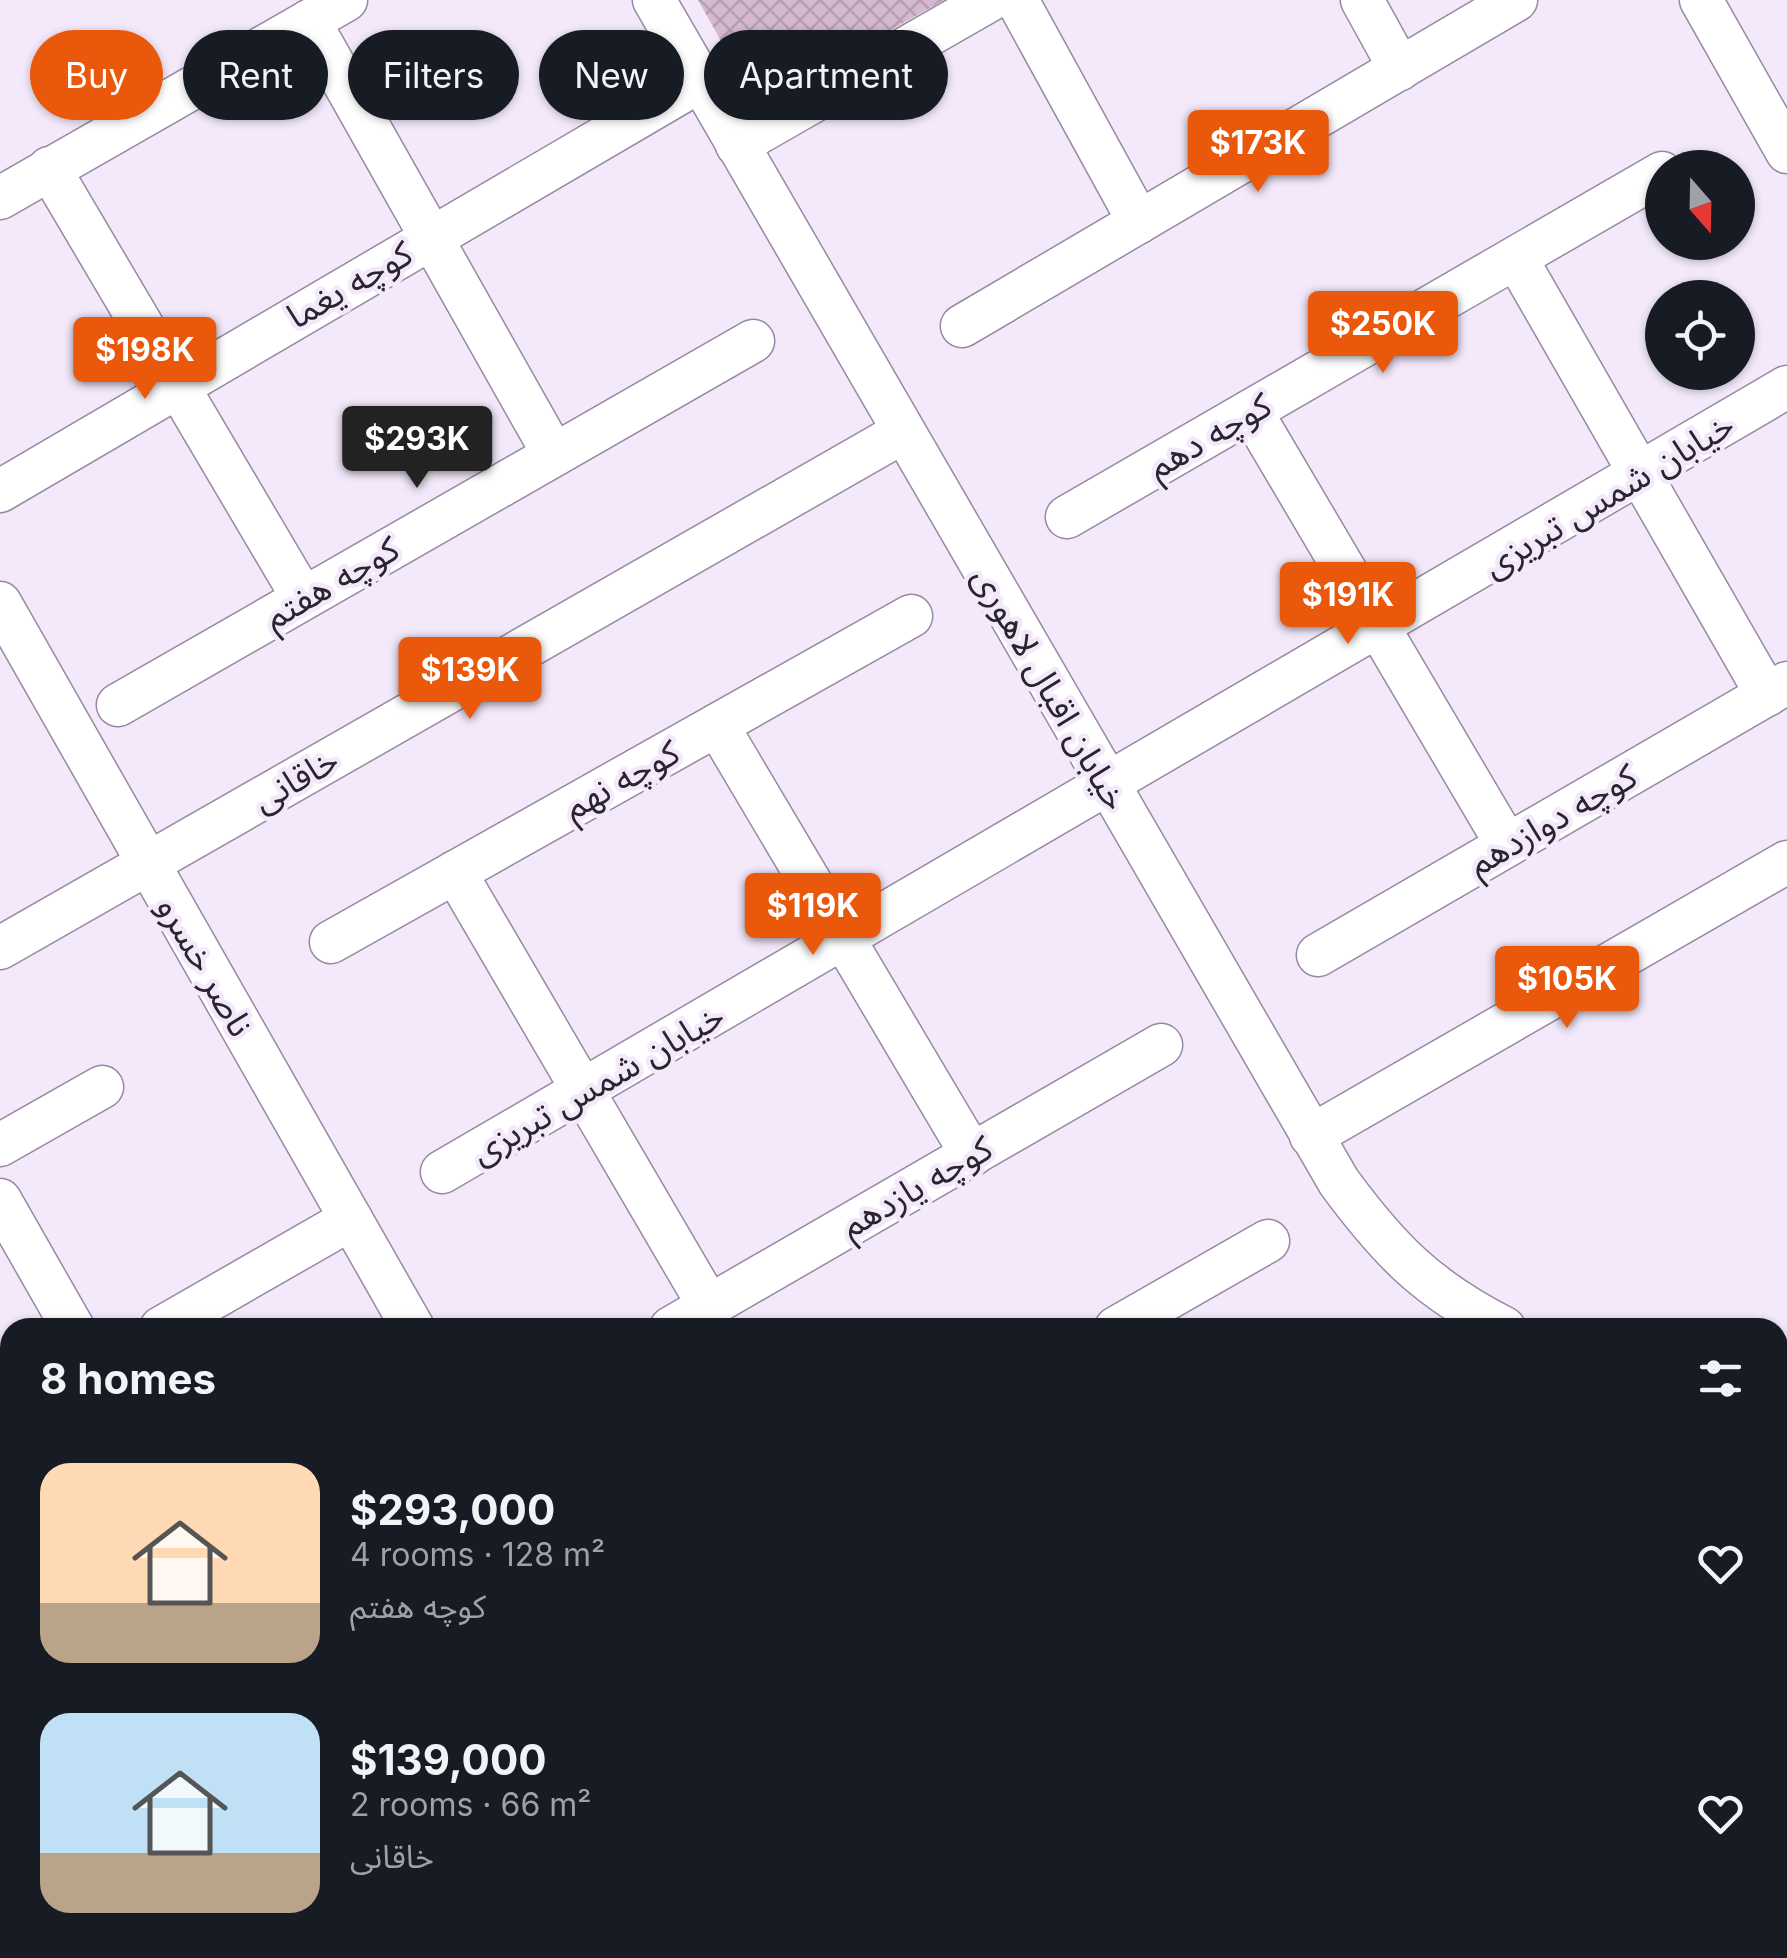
<!DOCTYPE html>
<meta charset="utf-8">
<style>
:root{--surface:#171b24;--page:#242831;--text:#f1f3f6;--muted:#9ea1a6;--accent:#ea580c}
body{margin:0;font-family:Inter,"Noto Sans Arabic",sans-serif;background:var(--page);color:var(--text);height:100vh;display:flex;flex-direction:column;font-size:38px;white-space:nowrap}
*{box-sizing:border-box;margin:0}
p{font-size:32px;color:var(--muted)}
.icon{flex:none;width:55px;height:55px;fill:none;stroke:currentColor;stroke-width:2;stroke-linecap:round;stroke-linejoin:round}
.map{position:relative;flex:1;overflow:hidden}
.panel{position:absolute;left:0px;top:1318px;width:1788px;height:642px;display:flex;flex-direction:column;background:var(--surface);border-radius:30px 30px 0 0;box-shadow:0 2px 8px #0004}
.panel>*{flex:none}
.guide{position:absolute;left:30px;top:30px;width:1000px;height:90px;display:flex;gap:20px}
.needle{width:65px;rotate:160deg}
.buttons{position:absolute;left:1645px;top:150px;display:grid;gap:20px}
.buttons a{display:grid;place-items:center;width:110px;height:110px;border-radius:50%;background:var(--surface);box-shadow:0 2px 8px #0004;font-size:50px}
.price{position:absolute;translate:-50% -85px;padding:0 22px;border-radius:10px;background:var(--accent);color:#fff;font-size:32px;line-height:65px;filter:drop-shadow(0 2px 5px #0008)}
.price::after{content:'';position:absolute;left:50%;top:60px;width:30px;height:22px;margin-left:-15px;background:inherit;clip-path:polygon(0 0,100% 0,50% 100%)}
.price.current{background:#222;color:#fff}
ul{padding:0;list-style:none}
li{display:flex;align-items:center;gap:30px;height:250px;padding:0 40px}
li span{display:grid;place-items:center;flex:none;width:280px;height:200px;border-radius:30px;color:#555}
li>.icon{margin-inline-start:auto}
span .icon{width:120px;height:120px;fill:#fffc;stroke-width:1}
li b{font-size:42px}
h2{display:flex;justify-content:space-between;align-items:center;height:120px;padding:0 40px;font-size:42px}
.pill{padding:0 35px;border-radius:45px;background:var(--surface);box-shadow:0 2px 8px #0004;font-size:35px;line-height:90px}
.pill.current{background:var(--accent);color:#fff}
.map>svg:first-child{display:block}
.building{fill:url(#building-cross-hatch)}
.lines{fill:none;stroke-linecap:round;stroke-linejoin:round}
.minor-casing{stroke:#9788a3;stroke-width:45}
.minor{stroke:#fff;stroke-width:42}
.labels{text-anchor:middle;dominant-baseline:central;stroke-width:9;stroke-linejoin:round;paint-order:stroke}
.street-label{font-size:35px;fill:#2a242f;stroke:#f3e9fb}
</style>
<div class="map">
<svg width="1787" height="1958" viewBox="0 0 1787 1958">
<defs>
<pattern id="building-cross-hatch" width="8" height="8" patternUnits="userSpaceOnUse" patternTransform="scale(2.5)"><rect width="8" height="8" fill="#d5b9d0"/><path d="M0 0l8 8M0 8l8-8" fill="none" stroke="#b79fb3"/></pattern>
</defs>
<rect width="100%" height="100%" fill="#f3e9fb"/>
<polygon class="building" points="698,0 944,0 757,105"/>
<g class="lines">
<g class="minor-casing">
<g id="minor">
<path d="M 654,0 L 1339,1182 C 1389,1250 1427,1289 1504,1328"/>
<polyline points="1017,0 1139,222"/>
<polyline points="1362,0 1400,69"/>
<polyline points="1701,0 1787,152"/>
<polyline points="309,21 554,455"/>
<polyline points="737,145 990,0"/>
<polyline points="49,168 303,598"/>
<polyline points="0,198 346,0"/>
<polyline points="1516,258 1767,695"/>
<polyline points="962,326 1516,0"/>
<polyline points="1251,411 1507,845"/>
<polyline points="0,491 700,81"/>
<polyline points="1067,517 1662,173"/>
<polyline points="0,603 413,1328"/>
<polyline points="118,705 753,341"/>
<polyline points="717,725 972,1155"/>
<polyline points="455,872 709,1306"/>
<polyline points="331,942 911,616"/>
<polyline points="0,948 903,432"/>
<polyline points="1318,955 1787,683"/>
<polyline points="1311,1136 1787,862"/>
<polyline points="0,1145 102,1087"/>
<polyline points="442,1172 1787,387"/>
<polyline points="0,1200 73,1328"/>
<polyline points="161,1328 351,1219"/>
<polyline points="671,1328 1161,1045"/>
<polyline points="1116,1328 1268,1241"/>
<polyline points="0,1419 10,1414"/>
<polyline points="1778,1472 1787,1415"/>
<polyline points="0,1718 10,1712"/>
<polyline points="77,1950 82,1958"/>
<polyline points="433,1950 438,1958"/>
<polyline points="771,1950 776,1958"/>
<polyline points="30,1958 43,1950"/>
<polyline points="505,1958 519,1950"/>
<polyline points="1027,1958 1041,1950"/>
<polyline points="1487,1958 1501,1950"/>
<polyline points="1677,1958 1680,1950"/>
</g>
</g>
<use href="#minor" class="minor"/>
</g>
<g class="labels">
<g class="street-label">
<text transform="translate(349 284) rotate(-30)">کوچه یغما</text>
<text transform="translate(1209 435) rotate(-30)">کوچه دهم</text>
<text transform="translate(1608 494) rotate(-31)">خیابان شمس تبریزی</text>
<text transform="translate(331 582) rotate(-30)">کوچه هفتم</text>
<text transform="translate(1051 688) rotate(60)">خیابان اقبال لاهوری</text>
<text transform="translate(295 779) rotate(-30)">خاقانی</text>
<text transform="translate(621 779) rotate(-29)">کوچه نهم</text>
<text transform="translate(1552 819) rotate(-30)">کوچه دوازدهم</text>
<text transform="translate(206 966) rotate(60)">ناصر خسرو</text>
<text transform="translate(597 1083) rotate(-30)">خیابان شمس تبریزی</text>
<text transform="translate(916 1186) rotate(-30)">کوچه یازدهم</text>
</g>
</g>
</svg>
<div class="buttons">
<a><svg class="needle" viewBox="-14 -14 28 28"><path d="M0-13l5 13h-10z" fill="#e53935"/><path d="M0 13l5-13h-10z" fill="#9ea1a6"/></svg></a>
<a><svg class="icon" aria-label="locate" viewBox="0 0 24 24"><circle cx="12" cy="12" r="6"/><path d="M12 2v4M12 18v4M2 12h4M18 12h4"/></svg></a>
</div>
<b class="price" style="left:1258px;top:195px">$173K</b>
<b class="price" style="left:1383px;top:376px">$250K</b>
<b class="price" style="left:145px;top:402px">$198K</b>
<b class="price current" style="left:417px;top:491px">$293K</b>
<b class="price" style="left:1348px;top:647px">$191K</b>
<b class="price" style="left:470px;top:722px">$139K</b>
<b class="price" style="left:813px;top:958px">$119K</b>
<b class="price" style="left:1567px;top:1031px">$105K</b>
<div class="guide">
<a class="pill current">Buy</a>
<a class="pill">Rent</a>
<a class="pill">Filters</a>
<a class="pill">New</a>
<a class="pill">Apartment</a>
</div>
<section class="panel">
<h2>8 homes<svg class="icon" aria-label="filters" viewBox="0 0 24 24"><path d="M4 7h16M4 17h16"/><circle cx="9" cy="7" r="2"/><circle cx="15" cy="17" r="2"/></svg></h2>
<ul>
<li><span style="background:linear-gradient(#ffd9b3 70%,#b9a48a 0)"><svg class="icon" aria-label="home" viewBox="0 0 24 24"><path d="M3 11l9-7 9 7M6 9v11h12V9"/></svg></span><div><b>$293,000</b><p>4 rooms · 128 m²</p><p>کوچه هفتم</p></div><svg class="icon" aria-label="heart" viewBox="0 0 24 24"><path d="M12 20l-8-8c-3-5 5-10 8-4 3-6 11-1 8 4z"/></svg></li>
<li><span style="background:linear-gradient(#bfe0f5 70%,#b9a48a 0)"><svg class="icon" aria-label="home" viewBox="0 0 24 24"><path d="M3 11l9-7 9 7M6 9v11h12V9"/></svg></span><div><b>$139,000</b><p>2 rooms · 66 m²</p><p>خاقانی</p></div><svg class="icon" aria-label="heart" viewBox="0 0 24 24"><path d="M12 20l-8-8c-3-5 5-10 8-4 3-6 11-1 8 4z"/></svg></li>
</ul>
</section>
</div>
